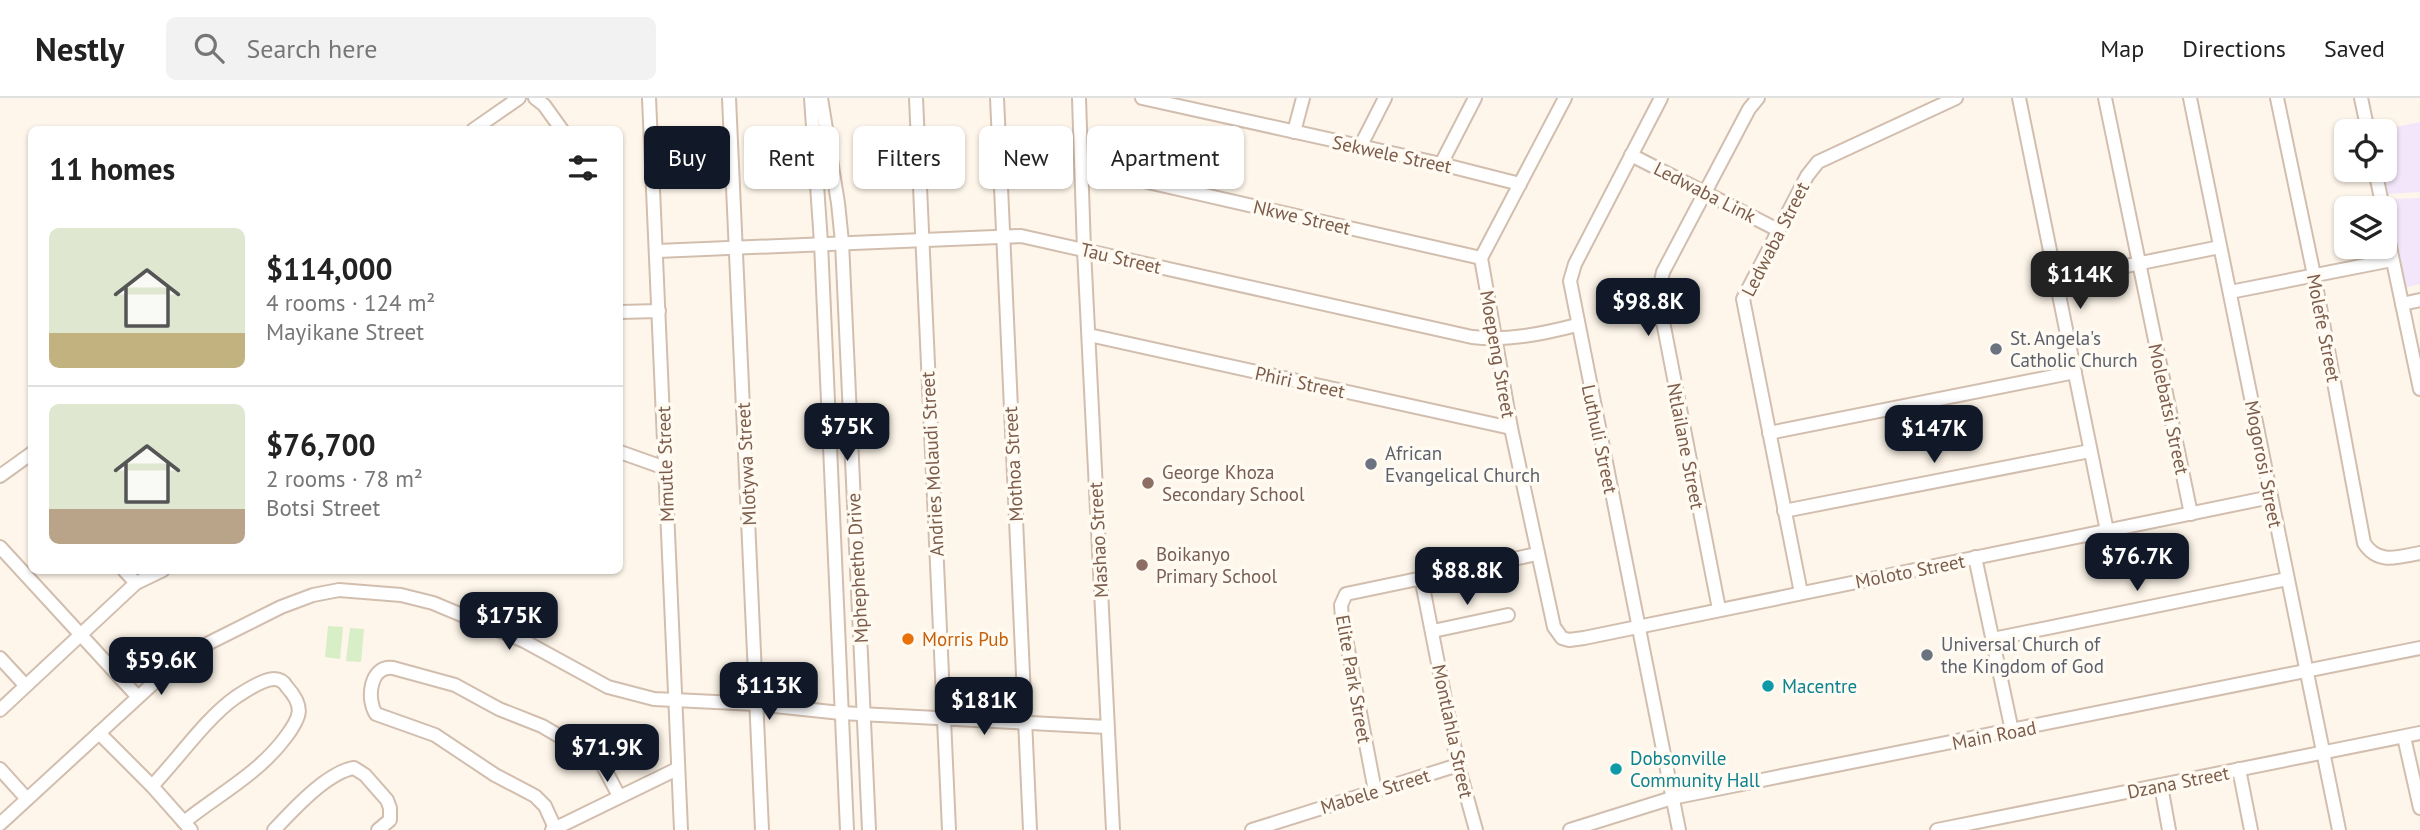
<!DOCTYPE html>
<meta charset="utf-8">
<style>
:root{--surface:#fff;--page:#f2f2f2;--text:#222;--muted:#767676;--line:#e0e0e0;--accent:#111827}
body{margin:0;font-family:"PT Sans",sans-serif;background:var(--page);color:var(--text);height:100vh;display:flex;flex-direction:column;font-size:26px;white-space:nowrap}
*{box-sizing:border-box;margin:0}
p{font-size:23px;color:var(--muted)}
.icon{flex:none;width:38px;height:38px;fill:none;stroke:currentColor;stroke-width:2;stroke-linecap:round;stroke-linejoin:round}
.map{position:relative;flex:1;overflow:hidden}
.side{position:absolute;left:28px;top:28px;width:595px;height:448px;display:flex;flex-direction:column;background:var(--surface);border-radius:10px;box-shadow:0 2px 5px #0004}
.side>*{flex:none}
.guide{position:absolute;left:644px;top:28px;width:665px;height:63px;display:flex;gap:14px}
.tools{position:absolute;left:2334px;top:21px;display:grid;gap:14px}
.tools a{display:grid;place-items:center;width:63px;height:63px;border-radius:10px;background:var(--surface);box-shadow:0 2px 5px #0004;font-size:35px}
.price{position:absolute;translate:-50% -60px;padding:0 16px;border-radius:14px;background:var(--accent);color:#fff;font-size:23px;line-height:46px;filter:drop-shadow(0 2px 4px #0008)}
.price::after{content:'';position:absolute;left:50%;top:42px;width:21px;height:16px;margin-left:-10px;background:inherit;clip-path:polygon(0 0,100% 0,50% 100%)}
.price.current{background:#222;color:#fff}
ul{padding:0;list-style:none}
li{display:flex;align-items:center;gap:21px;height:175px;padding:0 21px}
li+li{border-top:2px solid var(--line)}
li span{display:grid;place-items:center;flex:none;width:196px;height:140px;border-radius:10px;color:#555}
li>.icon{margin-inline-start:auto}
span .icon{width:84px;height:84px;fill:#fffc;stroke-width:1}
li b{font-size:30px}
h2{display:flex;justify-content:space-between;align-items:center;height:84px;padding:0 21px;font-size:30px}
.pill{padding:0 24px;border-radius:10px;background:var(--surface);box-shadow:0 2px 5px #0004;font-size:24px;line-height:63px}
.pill.current{background:var(--accent);color:#fff}
header{display:flex;align-items:center;gap:42px;box-sizing:border-box;height:98px;padding:0 35px;background:var(--surface);border-bottom:2px solid var(--line)}
header strong{font-size:33px}
nav{display:flex;gap:38px;margin-inline-start:auto;font-size:24px}
.search{width:490px;height:63px;background:var(--page);display:flex;align-items:center;gap:18px;box-sizing:border-box;padding:0 24px;border-radius:10px;color:var(--muted);font-size:26px}
.map>svg:first-child{display:block}
.education{fill:#f3e6fb}
.green{fill:#d7eec7}
.lines{fill:none;stroke-linecap:round;stroke-linejoin:round}
.minor-casing{stroke:#d2beae;stroke-width:16}
.minor{stroke:#fff;stroke-width:12}
.worship-dot{fill:#6b7280;stroke:#fffaf2;stroke-width:2.5}
.education-dot{fill:#8d6e63;stroke:#fffaf2;stroke-width:2.5}
.food-dot{fill:#e8710a;stroke:#fffaf2;stroke-width:2.5}
.culture-dot{fill:#0f9aa8;stroke:#fffaf2;stroke-width:2.5}
.labels{text-anchor:middle;dominant-baseline:central;stroke-width:7;stroke-linejoin:round;paint-order:stroke}
.street-label{font-size:19px;fill:#7c5c4a;stroke:#fffaf2}
.worship-label{font-size:19px;fill:#5b616d;stroke:#fffaf2;text-anchor:start}
.education-label{font-size:19px;fill:#785e54;stroke:#fffaf2;text-anchor:start}
.food-label{font-size:19px;fill:#c56008;stroke:#fffaf2;text-anchor:start}
.culture-label{font-size:19px;fill:#0d838f;stroke:#fffaf2;text-anchor:start}
</style>
<header>
<strong>Nestly</strong>
<div class="search"><svg class="icon" aria-label="search" viewBox="0 0 24 24"><circle cx="10" cy="10" r="6"/><path d="M15 15l6 6"/></svg>Search here</div>
<nav><a>Map</a><a>Directions</a><a>Saved</a></nav>
</header>
<div class="map">
<svg width="2420" height="732" viewBox="0 0 2420 732">
<rect width="100%" height="100%" fill="#fef6ea"/>
<g class="education">
<polygon points="2420,24 2420,94 2388,96 2384,72 2385,33 2376,33"/>
<polygon points="2420,100 2420,186 2404,190 2390,101"/>
</g>
<g class="green">
<polygon points="328,528 343,529 340,561 325,559"/>
<polygon points="350,530 364,531 361,564 346,563"/>
</g>
<g class="lines">
<g class="minor-casing">
<g id="minor">
<polyline points="535,0 544,7 562,32"/>
<polyline points="649,0 681,732"/>
<polyline points="729,0 762,732"/>
<polyline points="811,0 821,145 847,732"/>
<polyline points="821,0 838,105 842,144 869,732"/>
<polyline points="916,0 949,732"/>
<polyline points="997,0 1030,732"/>
<polyline points="1079,0 1084,152 1113,732"/>
<polyline points="1142,0 1441,66 1520,86"/>
<polyline points="1565,0 1481,160 1511,330 1554,529 1562,540 1569,542 1584,540 2271,399"/>
<polyline points="1661,0 1575,166 1570,183 1679,732"/>
<polyline points="2019,0 2107,433"/>
<polyline points="2105,0 2191,416"/>
<polyline points="2190,0 2339,732"/>
<path d="M 2277,0 L 2314,177 L 2364,445 C 2378,467 2398,459 2420,455"/>
<polyline points="2361,0 2368,33"/>
<polyline points="473,32 519,0"/>
<polyline points="1294,34 1303,0"/>
<polyline points="1360,49 1385,0"/>
<polyline points="1631,57 1778,132"/>
<polyline points="1441,66 1475,0"/>
<polyline points="1082,69 1481,160"/>
<polyline points="2375,72 2383,110"/>
<polyline points="2385,125 2420,291"/>
<path d="M 657,153 L 1021,138 L 1472,239 C 1508,243 1542,236 1577,227"/>
<polyline points="2057,182 2220,149"/>
<polyline points="2230,194 2392,162"/>
<polyline points="2402,206 2420,202"/>
<polyline points="620,214 659,213"/>
<polyline points="1089,237 1511,330"/>
<polyline points="1769,335 2075,274"/>
<polyline points="620,354 665,370"/>
<polyline points="0,378 32,355"/>
<polyline points="1784,413 2090,353"/>
<polyline points="0,449 137,598"/>
<polyline points="1975,459 2012,633"/>
<polyline points="124,472 136,485"/>
<polyline points="1421,479 1458,667 1476,732"/>
<polyline points="1801,495 1743,201 1807,78 1818,64 1956,0"/>
<polyline points="1719,511 1658,198 1663,174 1749,11 1758,0"/>
<polyline points="1433,533 1508,517"/>
<polyline points="1993,541 2287,481"/>
<polyline points="0,560 25,587"/>
<polyline points="0,612 136,485 163,472"/>
<polyline points="99,635 152,688 191,732"/>
<polyline points="2404,639 2420,710"/>
<polyline points="0,671 27,701"/>
<polyline points="2239,671 2251,732"/>
<path d="M 152,688 C 178,661 206,620 236,599 C 245,593 263,581 274,581 C 280,581 284,584 287,589 C 305,609 301,619 285,640 C 258,676 219,696 184,724"/>
<polyline points="2161,688 2169,732"/>
<polyline points="1375,693 1342,520 1341,507 1346,496 1537,456"/>
<polyline points="0,726 183,558 281,509 313,497 339,492 401,497 433,505 524,543 608,589 654,601 756,606 841,615 1107,629"/>
<path d="M 555,730 L 545,708 L 535,698 L 495,677 L 435,637 L 376,616 C 366,601 370,567 393,570 L 455,587 L 499,611 L 542,628 L 600,662 L 619,698"/>
<path d="M 274,732 C 292,713 327,674 354,670 L 365,677 L 387,702 L 390,710 L 390,722 L 378,732"/>
<polyline points="552,732 677,671"/>
<polyline points="1252,732 1458,667"/>
<polyline points="1570,732 1672,700 2420,550"/>
<polyline points="1937,732 2420,635"/>
</g>
</g>
<use href="#minor" class="minor"/>
</g>
<g class="worship-dot">
<circle cx="1996" cy="251" r="7"/>
<circle cx="1371" cy="366" r="7"/>
<circle cx="1927" cy="557" r="7"/>
</g>
<g class="education-dot">
<circle cx="1148" cy="385" r="7"/>
<circle cx="1142" cy="467" r="7"/>
</g>
<circle class="food-dot" cx="908" cy="541" r="7"/>
<g class="culture-dot">
<circle cx="1768" cy="588" r="7"/>
<circle cx="1616" cy="671" r="7"/>
</g>
<g class="labels">
<g class="street-label">
<text transform="translate(1392 56) rotate(12)">Sekwele Street</text>
<text transform="translate(1705 94) rotate(27)">Ledwaba Link</text>
<text transform="translate(1302 119) rotate(13)">Nkwe Street</text>
<text transform="translate(1775 141) rotate(-63)">Ledwaba Street</text>
<text transform="translate(1121 160) rotate(13)">Tau Street</text>
<text transform="translate(2324 230) rotate(79)">Molefe Street</text>
<text transform="translate(1498 256) rotate(80)">Moepeng Street</text>
<text transform="translate(1300 284) rotate(12)">Phiri Street</text>
<text transform="translate(2169 311) rotate(78)">Molebatsi Street</text>
<text transform="translate(1600 341) rotate(78)">Luthuli Street</text>
<text transform="translate(1686 348) rotate(79)">Ntlailane Street</text>
<text transform="translate(665 366) rotate(-92)">Mmutle Street</text>
<text transform="translate(746 366) rotate(-93)">Mlotywa Street</text>
<text transform="translate(932 366) rotate(-93)">Andries Molaudi Street</text>
<text transform="translate(1013 366) rotate(-93)">Mothoa Street</text>
<text transform="translate(2264 366) rotate(79)">Mogorosi Street</text>
<text transform="translate(1098 442) rotate(-93)">Mashao Street</text>
<text transform="translate(857 470) rotate(-93)">Mphephetho Drive</text>
<text transform="translate(1910 473) rotate(-11)">Moloto Street</text>
<text transform="translate(1354 581) rotate(80)">Elite Park Street</text>
<text transform="translate(1453 633) rotate(78)">Montlahla Street</text>
<text transform="translate(1994 637) rotate(-11)">Main Road</text>
<text transform="translate(2178 684) rotate(-11)">Dzana Street</text>
<text transform="translate(1375 693) rotate(-17)">Mabele Street</text>
</g>
<g class="worship-label">
<text x="2010" y="240">St. Angela's<tspan x="2010" dy="22">Catholic Church</tspan></text>
<text x="1385" y="355">African<tspan x="1385" dy="22">Evangelical Church</tspan></text>
<text x="1941" y="546">Universal Church of<tspan x="1941" dy="22">the Kingdom of God</tspan></text>
</g>
<g class="education-label">
<text x="1162" y="374">George Khoza<tspan x="1162" dy="22">Secondary School</tspan></text>
<text x="1156" y="456">Boikanyo<tspan x="1156" dy="22">Primary School</tspan></text>
</g>
<g class="food-label">
<text x="922" y="541">Morris Pub</text>
</g>
<g class="culture-label">
<text x="1782" y="588">Macentre</text>
<text x="1630" y="660">Dobsonville<tspan x="1630" dy="22">Community Hall</tspan></text>
</g>
</g>
</svg>
<div class="tools">
<a><svg class="icon" aria-label="locate" viewBox="0 0 24 24"><circle cx="12" cy="12" r="6"/><path d="M12 2v4M12 18v4M2 12h4M18 12h4"/></svg></a>
<a><svg class="icon" aria-label="layers" viewBox="0 0 24 24"><path d="M12 4l9 5-9 5-9-5zM3 14l9 5 9-5"/></svg></a>
</div>
<b class="price current" style="left:2080px;top:213px">$114K</b>
<b class="price" style="left:1648px;top:240px">$98.8K</b>
<b class="price" style="left:847px;top:365px">$75K</b>
<b class="price" style="left:1934px;top:367px">$147K</b>
<b class="price" style="left:2137px;top:495px">$76.7K</b>
<b class="price" style="left:1467px;top:509px">$88.8K</b>
<b class="price" style="left:509px;top:554px">$175K</b>
<b class="price" style="left:161px;top:599px">$59.6K</b>
<b class="price" style="left:769px;top:624px">$113K</b>
<b class="price" style="left:984px;top:639px">$181K</b>
<b class="price" style="left:607px;top:686px">$71.9K</b>
<div class="guide">
<a class="pill current">Buy</a>
<a class="pill">Rent</a>
<a class="pill">Filters</a>
<a class="pill">New</a>
<a class="pill">Apartment</a>
</div>
<section class="side">
<h2>11 homes<svg class="icon" aria-label="filters" viewBox="0 0 24 24"><path d="M4 7h16M4 17h16"/><circle cx="9" cy="7" r="2"/><circle cx="15" cy="17" r="2"/></svg></h2>
<ul>
<li><span style="background:linear-gradient(#dfe7d0 75%,#c2b280 0)"><svg class="icon" aria-label="home" viewBox="0 0 24 24"><path d="M3 11l9-7 9 7M6 9v11h12V9"/></svg></span><div><b>$114,000</b><p>4 rooms · 124 m²</p><p>Mayikane Street</p></div></li>
<li><span style="background:linear-gradient(#dfe7d0 75%,#b9a48a 0)"><svg class="icon" aria-label="home" viewBox="0 0 24 24"><path d="M3 11l9-7 9 7M6 9v11h12V9"/></svg></span><div><b>$76,700</b><p>2 rooms · 78 m²</p><p>Botsi Street</p></div></li>
</ul>
</section>
</div>
